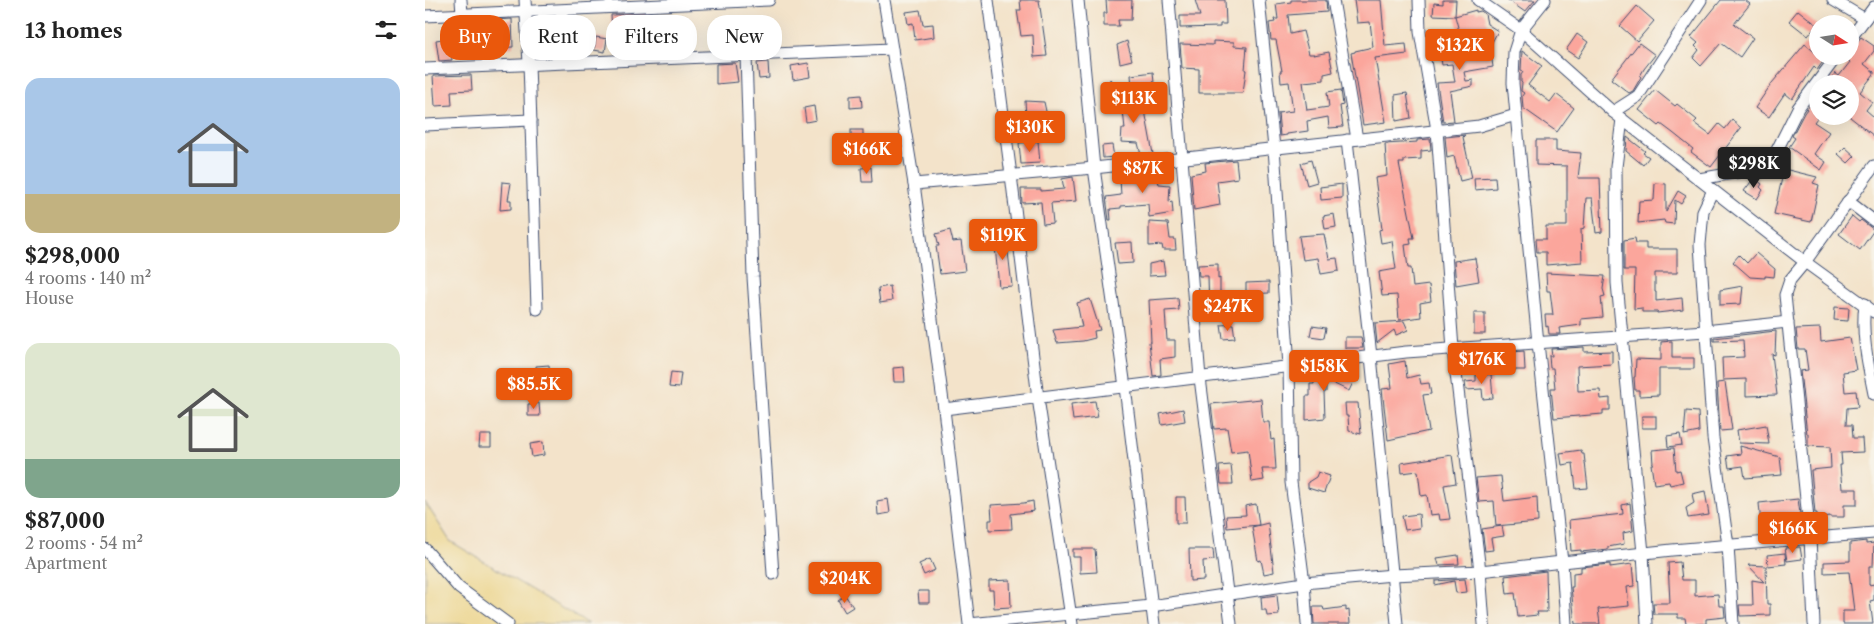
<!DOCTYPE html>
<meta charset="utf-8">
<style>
:root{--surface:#fff;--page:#f6f6f6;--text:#222;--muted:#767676;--accent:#ea580c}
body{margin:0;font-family:"Libre Caslon Text",serif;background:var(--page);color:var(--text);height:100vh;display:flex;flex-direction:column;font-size:19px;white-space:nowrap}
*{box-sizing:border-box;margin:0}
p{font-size:16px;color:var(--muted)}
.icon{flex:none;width:28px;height:28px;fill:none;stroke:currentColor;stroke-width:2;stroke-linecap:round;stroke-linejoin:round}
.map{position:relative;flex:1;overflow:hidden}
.drawer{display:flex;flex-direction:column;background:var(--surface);width:425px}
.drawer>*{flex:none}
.guide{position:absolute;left:15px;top:15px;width:475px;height:45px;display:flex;gap:10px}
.needle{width:32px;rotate:102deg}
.controls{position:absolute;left:1384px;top:15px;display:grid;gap:10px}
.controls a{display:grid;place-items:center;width:50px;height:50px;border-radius:50%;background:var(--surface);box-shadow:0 5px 20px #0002;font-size:25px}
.price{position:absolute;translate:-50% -42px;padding:0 11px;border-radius:5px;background:var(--accent);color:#fff;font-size:16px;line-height:32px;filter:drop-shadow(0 1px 2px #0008)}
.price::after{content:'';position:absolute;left:50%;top:30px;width:15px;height:11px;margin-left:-8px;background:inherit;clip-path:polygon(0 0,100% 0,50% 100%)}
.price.current{background:#222;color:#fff}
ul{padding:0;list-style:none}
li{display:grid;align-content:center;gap:10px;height:265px;padding:0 25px}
li span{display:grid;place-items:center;height:155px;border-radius:15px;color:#555}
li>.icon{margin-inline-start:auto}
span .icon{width:90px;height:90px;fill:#fffc;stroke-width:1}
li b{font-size:21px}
h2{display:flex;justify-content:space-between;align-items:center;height:60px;padding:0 25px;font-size:21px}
.pill{padding:0 18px;border-radius:20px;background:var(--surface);box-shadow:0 5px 20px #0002;font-size:18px;line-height:45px}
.pill.current{background:var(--accent);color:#fff}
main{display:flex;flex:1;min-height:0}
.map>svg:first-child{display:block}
.sand{fill:#eeda9e;stroke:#84847e}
.building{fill:#fba69c}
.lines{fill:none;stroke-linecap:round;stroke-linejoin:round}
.minor-casing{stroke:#3b4a6e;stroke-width:13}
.minor{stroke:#fff;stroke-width:11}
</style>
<main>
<section class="drawer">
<h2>13 homes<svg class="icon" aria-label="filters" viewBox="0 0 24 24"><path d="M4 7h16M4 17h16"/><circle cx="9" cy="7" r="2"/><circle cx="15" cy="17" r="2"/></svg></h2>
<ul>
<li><span style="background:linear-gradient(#a9c7e8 75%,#c2b280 0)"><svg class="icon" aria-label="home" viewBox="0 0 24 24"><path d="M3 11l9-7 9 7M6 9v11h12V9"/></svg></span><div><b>$298,000</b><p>4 rooms · 140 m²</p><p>House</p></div></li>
<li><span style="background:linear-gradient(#dfe7d0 75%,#7fa58c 0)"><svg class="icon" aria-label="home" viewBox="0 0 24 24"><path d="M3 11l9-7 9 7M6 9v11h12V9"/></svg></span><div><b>$87,000</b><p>2 rooms · 54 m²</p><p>Apartment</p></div></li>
</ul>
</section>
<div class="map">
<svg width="1449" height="624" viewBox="0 0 1449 624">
<rect width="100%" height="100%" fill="#f7f3e8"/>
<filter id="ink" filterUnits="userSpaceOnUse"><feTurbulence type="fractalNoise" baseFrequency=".02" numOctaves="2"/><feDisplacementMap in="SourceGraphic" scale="10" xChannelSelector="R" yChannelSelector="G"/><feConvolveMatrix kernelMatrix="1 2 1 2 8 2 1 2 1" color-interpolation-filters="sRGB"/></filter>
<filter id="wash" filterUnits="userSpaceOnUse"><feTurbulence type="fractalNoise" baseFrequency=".0096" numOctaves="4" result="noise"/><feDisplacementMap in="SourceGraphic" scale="20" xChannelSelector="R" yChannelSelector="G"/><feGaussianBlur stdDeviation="1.12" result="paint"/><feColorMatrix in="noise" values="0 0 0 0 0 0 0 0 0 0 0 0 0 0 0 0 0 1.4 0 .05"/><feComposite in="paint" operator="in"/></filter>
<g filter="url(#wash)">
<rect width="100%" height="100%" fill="#f3e3ca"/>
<polygon class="sand" points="0,502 25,541 163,624 0,624"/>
<g id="blocks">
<g class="building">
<polygon points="595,0 614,0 622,56 609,57 608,35 596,36 592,10 596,10"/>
<polygon points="681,0 707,0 706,20 693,20 694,26 679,26 679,13 682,13"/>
<polygon points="770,0 800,0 801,24 795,24 795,27 755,28 755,16 775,16"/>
<polygon points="866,0 901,0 902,12 863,15 865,34 878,31 884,54 890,54 889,55 904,52 908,72 899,74 899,80 878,82 882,110 904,107 902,92 916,90 918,105 915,106 918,127 904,128 903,117 882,121 883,131 862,134 862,135 855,136 853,113 868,111 864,82 856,83 855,71 857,71 851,40 846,40 844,23 850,22 849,19 853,19 851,4 866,2"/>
<polygon points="929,0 956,0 960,46 981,44 982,54 950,58 961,122 938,125 926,53 930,52 930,51 948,47 945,22 932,23"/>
<polygon points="1018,0 1031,0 1030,16 1051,10 1051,12 1056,11 1060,14 1062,24 1073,31 1066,44 1045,32 1035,35 1030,16 1008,15 1009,3 1018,4"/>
<polygon points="1083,0 1110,0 1100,12"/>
<polygon points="1296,0 1320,0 1325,4 1309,24 1328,38 1315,57 1296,43 1276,66 1268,58 1274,50 1270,46 1273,43 1266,37"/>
<polygon points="1212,6 1229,21 1212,41 1195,26"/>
<polygon points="495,10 498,25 508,24 509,37 490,40 488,23 483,24 481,12"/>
<polygon points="1373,10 1392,25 1383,36 1364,21"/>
<polygon points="226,13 225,43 188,45 186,15"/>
<polygon points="87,19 88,47 53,49 52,34 66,33 65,20"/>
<polygon points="1152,34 1163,42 1153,58 1141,50"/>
<polygon points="171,37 182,39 180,52 169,50"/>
<polygon points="1436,37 1449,46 1449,51 1439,64 1449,72 1449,74 1435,92 1447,102 1441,110 1449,117 1449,136 1425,117 1425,84 1402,84 1410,73 1414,76 1425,62 1419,56 1425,56 1425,51"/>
<polygon points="24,38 27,60 14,61 11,40"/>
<polygon points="1035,39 1036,51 1065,46 1068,67 1039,72 1041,81 1048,80 1048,86 1025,91 1029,121 1018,122 1012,83 1030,82 1027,64 1017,65 1013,41"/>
<polygon points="702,41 707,60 695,63 692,45"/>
<polygon points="788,41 809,42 809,46 822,47 820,70 821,70 818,93 774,93 774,69 757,68 755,44 788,45"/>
<polygon points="1214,43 1230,55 1219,69 1215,76 1216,77 1208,91 1204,93 1186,79"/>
<polygon points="1380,44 1392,54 1392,56 1402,56 1392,70 1389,67 1367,99 1360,93 1344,117 1330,108 1347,83"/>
<polygon points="1097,51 1117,66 1103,85 1125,102 1131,94 1149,108 1132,132 1098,108 1097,96 1099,93 1096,91 1097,83 1096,82 1096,75 1098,72 1096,71"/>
<polygon points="343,62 344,78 334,79 332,63"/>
<polygon points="310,63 313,82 291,84 291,64"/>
<polygon points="383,63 385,77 368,80 366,66"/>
<polygon points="728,72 729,83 707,86 706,75"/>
<polygon points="46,75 47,90 26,91 27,105 10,106 8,76"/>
<polygon points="685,79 704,110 703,108 719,105 728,154 716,155 713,143 696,142 697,129 700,129 697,101 684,100"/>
<polygon points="1230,90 1250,106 1252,104 1272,120 1269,123 1285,135 1294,124 1300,129 1307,120 1316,128 1286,167 1266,152 1268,149 1248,133 1236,124 1234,126 1214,110"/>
<polygon points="982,93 986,118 971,121 970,95"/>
<polygon points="436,95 437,107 425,108 425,96"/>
<polygon points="1392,96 1392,118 1389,122 1404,132 1389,154 1401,162 1396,170 1364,147 1370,138 1367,136 1379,113"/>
<polygon points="600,101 619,102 622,116 601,117"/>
<polygon points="389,106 391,120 381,122 379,108"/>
<rect x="426" y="130" width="12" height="11"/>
<polygon points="1040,135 1038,137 1047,178 1035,181 1029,156 1022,158 1020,137"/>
<polygon points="1202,137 1220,151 1218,153 1224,157 1218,165 1201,151"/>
<polygon points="1005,139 1006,150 996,151 996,159 979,160 979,163 974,163 989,238 985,238 986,244 980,245 983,268 986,268 988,287 1004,285 1006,301 995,303 996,317 974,320 972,295 957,296 954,272 971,269 967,241 956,243 954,230 957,229 950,178 962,176 960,144 992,142 992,140"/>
<polygon points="1111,140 1131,140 1131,151 1156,153 1153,178 1175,178 1177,232 1171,233 1167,198 1161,198 1159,228 1156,229 1157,262 1121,265 1121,252 1112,252 1111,239 1121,239 1121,226 1142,226 1142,166 1111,165"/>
<polygon points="613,141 615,163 596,164 594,143"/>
<polygon points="687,145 689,157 678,158 677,146"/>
<polygon points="1420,147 1430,156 1423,163 1413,154"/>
<polygon points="811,160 813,178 792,181 795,205 769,210 766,174 781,171 780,163"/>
<polygon points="886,160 892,182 882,185 876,163"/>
<polygon points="446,167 447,182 437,182 436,168"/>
<polygon points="730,169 734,184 745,185 744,202 747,201 748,213 724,217 723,204 696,206 696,208 685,209 686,220 684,220 681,197 696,195 695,179 703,178 703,172"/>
<polygon points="1359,169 1392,177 1388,183 1394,185 1386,222 1349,214"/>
<polygon points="648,177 651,201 626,203 628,223 618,224 616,202 597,203 596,189 616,189 616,191 639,189 637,179"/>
<polygon points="1070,177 1071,188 1050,190 1049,178"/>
<polygon points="1329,178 1337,184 1335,187 1338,190 1332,199 1319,191"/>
<polygon points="77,182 86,183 83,200 86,200 86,209 75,210"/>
<polygon points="1230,183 1241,184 1241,212 1253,191 1261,196 1256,204 1250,200 1249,224 1240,223 1239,220 1213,223 1214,201 1229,200"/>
<polygon points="917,184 917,198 896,200 895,187"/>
<polygon points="909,214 911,227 900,229 898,216"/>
<polygon points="1427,216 1434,222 1436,220 1449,230 1435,250 1414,234"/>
<polygon points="724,222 743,223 745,239 750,239 751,250 738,250 737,245 724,246"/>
<polygon points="525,230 528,242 536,241 540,271 515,274 511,246 514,246 511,234"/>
<polygon points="899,234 904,259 912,258 914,271 896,274 893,258 878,260 874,236"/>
<polygon points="581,235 587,286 574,287 569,236"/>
<polygon points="1210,238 1211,243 1221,243 1221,249 1252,249 1252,273 1230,273 1230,292 1231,292 1231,301 1257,298 1258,310 1232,313 1232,312 1217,312 1217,308 1209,309 1210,270 1199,270 1199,240"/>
<polygon points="707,242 708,263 693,264 690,243"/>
<polygon points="1331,253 1350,269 1349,277 1340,276 1340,278 1325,277 1308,262 1314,255 1322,263"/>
<polygon points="1050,258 1054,281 1031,285 1029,261"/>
<polygon points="738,261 740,275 724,276 724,264"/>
<polygon points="793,264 793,279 795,278 795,311 784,311 783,276 774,276 773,265"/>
<polygon points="1121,273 1180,276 1178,289 1180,296 1176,297 1178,317 1156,319 1156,325 1134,328 1135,334 1124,334 1123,326 1121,327 1120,315 1128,315 1125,291 1122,291"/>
<polygon points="844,282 844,293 821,294 821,283"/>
<polygon points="465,286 467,301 455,303 453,288"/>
<polygon points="1318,286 1316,304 1295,305 1295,290"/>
<polygon points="753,298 754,310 740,311 742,340 750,340 750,357 735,359 736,375 728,376 724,342 726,342 724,300"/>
<polygon points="665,299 675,330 669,331 670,338 658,341 632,343 628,330 657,327 652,303"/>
<polygon points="1410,307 1424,308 1423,321 1409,320"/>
<rect x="1049" y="313" width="11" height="21"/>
<polygon points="979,321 983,330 971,335 969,330 952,343 950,323"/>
<polygon points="808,324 810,338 798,339 796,325"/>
<polygon points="887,326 901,328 899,338 885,336"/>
<polygon points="1395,328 1396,342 1425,338 1431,370 1418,372 1420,392 1431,391 1433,407 1422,408 1421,425 1427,425 1428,438 1437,438 1438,452 1416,453 1417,465 1415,465 1417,489 1432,489 1432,505 1419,505 1419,517 1405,517 1405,516 1392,518 1392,513 1390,513 1386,470 1406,468 1405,447 1383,446 1383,434 1382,434 1375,371 1383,370 1380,349 1373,349 1371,329"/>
<polygon points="1351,331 1350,355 1347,354 1352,395 1321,396 1321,379 1298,380 1297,358 1319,357 1318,340 1289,341 1289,338"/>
<polygon points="920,337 936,337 938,348 920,348"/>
<polygon points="1247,341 1247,358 1269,358 1269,369 1234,369 1234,395 1214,396 1214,390 1210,390 1209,377 1210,377 1211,359 1236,360 1236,342"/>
<polygon points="1159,347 1159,352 1187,351 1187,364 1152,366 1153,391 1175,390 1176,399 1185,398 1185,410 1178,410 1178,414 1129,418 1126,388 1130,388 1128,368 1125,368 1124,356 1127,356 1126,349"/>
<polygon points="1099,351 1100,370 1081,370 1081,372 1067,374 1064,354"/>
<polygon points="980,361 982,378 994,375 996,384 1004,383 1006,394 998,395 1004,431 963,440 957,389 967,388 964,364"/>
<polygon points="124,365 125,377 112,378 111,366"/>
<polygon points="479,367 480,382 469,382 468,368"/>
<polygon points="886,371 900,371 900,373 917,375 919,371 931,376 924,391 901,380 901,392 899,392 900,418 881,420 881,396 885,396 885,384 889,384 889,374 886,373"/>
<polygon points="246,372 256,373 254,388 244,387"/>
<polygon points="1066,374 1068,398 1058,399 1057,389 1041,390 1040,382 1051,381 1051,375"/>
<polygon points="1300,382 1307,430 1295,431 1292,383"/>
<polygon points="836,399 838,422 844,422 846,440 849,439 851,469 837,469 839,480 827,482 823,450 806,452 802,428 789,429 786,404"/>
<polygon points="670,401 673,417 648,420 646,404"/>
<polygon points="114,403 115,416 103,416 103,404"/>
<polygon points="920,403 933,403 936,434 924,431 923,416 921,416"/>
<polygon points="758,409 760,421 737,425 735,414"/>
<polygon points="1261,411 1273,412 1274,432 1259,435"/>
<rect x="1217" y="416" width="14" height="12"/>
<polygon points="1341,425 1344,444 1314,443 1312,430"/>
<polygon points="1255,434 1257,445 1243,447 1242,436"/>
<polygon points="55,435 66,435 66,447 54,447"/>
<polygon points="118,442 119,455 107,457 105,444"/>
<polygon points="1315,446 1355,457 1357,475 1320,478 1318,466 1304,468 1302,456 1316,454"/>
<polygon points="1249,448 1251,471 1255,470 1258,482 1245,485 1244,482 1229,484 1226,464 1228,464 1227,450"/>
<polygon points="1156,450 1157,454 1159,454 1163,488 1151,489 1148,463 1137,465 1135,453"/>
<polygon points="1027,455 1031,483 1019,485 1025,519 1015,520 1014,514 1005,515 1002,495 996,496 993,471 977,473 976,463"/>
<polygon points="806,465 808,484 796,484 794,466"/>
<polygon points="893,472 905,476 899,493 883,488 883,482 891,477"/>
<polygon points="1076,476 1079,501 1112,497 1113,522 1071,526 1069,501 1054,502 1051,478"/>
<polygon points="1280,491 1284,515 1263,518 1261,508 1269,503 1267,494"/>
<polygon points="751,497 760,497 761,523 751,523"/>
<polygon points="463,499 465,513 453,515 452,501"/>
<polygon points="1373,499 1375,514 1370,515 1371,522 1337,528 1341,524 1336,525 1334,503"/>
<polygon points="608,501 609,511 586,514 587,529 564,530 564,520 567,520 566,505 599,503"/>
<polygon points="1205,503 1208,531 1198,533 1199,544 1183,547 1183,549 1156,552 1156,550 1146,551 1144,520 1198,514 1197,505"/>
<polygon points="831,504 834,525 802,528 801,516 821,515 820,506"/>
<polygon points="994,514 995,528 980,530 977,516"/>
<polygon points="843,523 849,572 839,574 836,560 833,561 827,527"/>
<polygon points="1077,526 1079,536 1066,538 1068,550 1060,551 1057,529"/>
<polygon points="1441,541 1441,544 1449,543 1448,566 1444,566 1444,585 1449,584 1449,600 1445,601 1448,624 1418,624 1418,611 1429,611 1424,572 1399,573 1399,562 1425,561 1425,543"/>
<polygon points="1375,547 1377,559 1362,561 1360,548"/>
<polygon points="648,549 670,549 672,572 655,573 655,557 648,557"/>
<polygon points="764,549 788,549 789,560 778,561 779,580 765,581"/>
<polygon points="1360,553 1361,564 1343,566 1342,555"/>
<polygon points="1033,555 1034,564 1014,565 1012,558"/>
<polygon points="505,559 510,570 499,575 494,564"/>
<polygon points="1255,562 1257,580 1270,580 1270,596 1293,594 1294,606 1299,606 1300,617 1281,619 1281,624 1261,624 1260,618 1253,618 1253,614 1229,614 1228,603 1245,603 1243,563"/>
<polygon points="1185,564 1185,567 1207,564 1209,586 1202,587 1204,606 1173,609 1175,624 1150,624 1146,587 1148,587 1148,573 1156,572 1156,567"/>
<polygon points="1323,565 1341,566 1342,604 1345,604 1345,615 1315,616 1314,605 1328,605 1327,580 1339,582"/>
<polygon points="1121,571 1122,612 1112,612 1113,615 1093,617 1090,593 1082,594 1080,576"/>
<polygon points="1040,579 1042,592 1031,593 1029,581 1010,585 1010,581"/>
<polygon points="585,580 586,607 569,608 568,590 564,590 564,581"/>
<polygon points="493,591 504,591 504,603 494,603"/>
<polygon points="420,595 428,607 420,612 413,600"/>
<polygon points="852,595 854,615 842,616 841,610 837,610 836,597"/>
<polygon points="888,607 898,607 899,610 921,607 921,611 924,610 925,624 889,624"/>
</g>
</g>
</g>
<g filter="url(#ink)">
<use href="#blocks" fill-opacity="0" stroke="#3b4a6e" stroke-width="1"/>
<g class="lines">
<g class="minor-casing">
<g id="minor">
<polyline points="36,0 37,14"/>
<polyline points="100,0 104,63 112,309"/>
<polyline points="459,0 489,184 519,409 544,624 726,606 879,583 968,575 1055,571 1028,349 1012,130 995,32 994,0"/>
<polyline points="563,0 586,175 613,398 647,624"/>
<polyline points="653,0 669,168 700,387 729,624"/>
<polyline points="744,0 775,378 806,624"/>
<polyline points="834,0 849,148 864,366 866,482 879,583 882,624"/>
<polyline points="908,0 932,139"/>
<polyline points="1053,0 1096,30 1188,112 1380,262 1449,312"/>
<polyline points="1120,0 1096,30 1089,52 1088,83 1113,343 1137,562 1141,624"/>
<polyline points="1408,0 1440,19"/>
<polyline points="0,16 344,0"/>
<polyline points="1425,39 1449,7"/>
<polyline points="321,55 328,277 348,574"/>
<polyline points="0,69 467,49"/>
<polyline points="1188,112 1213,96 1276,0"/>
<polyline points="1197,119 1191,167 1192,283 1218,553 1222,624"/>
<polyline points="0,125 106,120"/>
<polyline points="922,140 946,356 972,624"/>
<polyline points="1274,179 1314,172 1342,162 1350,154 1373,108 1412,56"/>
<polyline points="489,184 669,168 1054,126 1091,115"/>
<polyline points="1288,190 1278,211 1275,245 1288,438 1303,545 1308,624"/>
<polyline points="1423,201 1449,221"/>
<path d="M 1440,304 C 1436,334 1443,364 1449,394"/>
<polyline points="519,409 981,352 1280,331 1363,322"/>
<polyline points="0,549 34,588 83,624"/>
<polyline points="1059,624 1055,571 1247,550 1449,533"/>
<polyline points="1389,624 1385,538 1360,295 1365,280 1380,262 1449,166"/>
</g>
</g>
<use href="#minor" class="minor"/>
</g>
</g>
</svg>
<div class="controls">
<a><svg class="needle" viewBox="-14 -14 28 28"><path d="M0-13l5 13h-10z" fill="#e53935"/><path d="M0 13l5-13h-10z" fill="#767676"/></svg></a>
<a><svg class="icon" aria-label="layers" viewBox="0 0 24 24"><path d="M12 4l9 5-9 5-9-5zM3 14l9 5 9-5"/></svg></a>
</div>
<b class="price" style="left:1035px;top:71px">$132K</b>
<b class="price" style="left:709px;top:124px">$113K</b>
<b class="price" style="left:605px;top:153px">$130K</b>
<b class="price" style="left:442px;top:175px">$166K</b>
<b class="price current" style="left:1329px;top:189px">$298K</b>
<b class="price" style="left:718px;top:194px">$87K</b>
<b class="price" style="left:578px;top:261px">$119K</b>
<b class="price" style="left:803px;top:332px">$247K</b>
<b class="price" style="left:1057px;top:385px">$176K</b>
<b class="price" style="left:899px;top:392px">$158K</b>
<b class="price" style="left:109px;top:410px">$85.5K</b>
<b class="price" style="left:1368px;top:554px">$166K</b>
<b class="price" style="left:420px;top:604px">$204K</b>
<div class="guide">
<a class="pill current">Buy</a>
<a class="pill">Rent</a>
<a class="pill">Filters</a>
<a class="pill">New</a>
</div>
</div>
</main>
